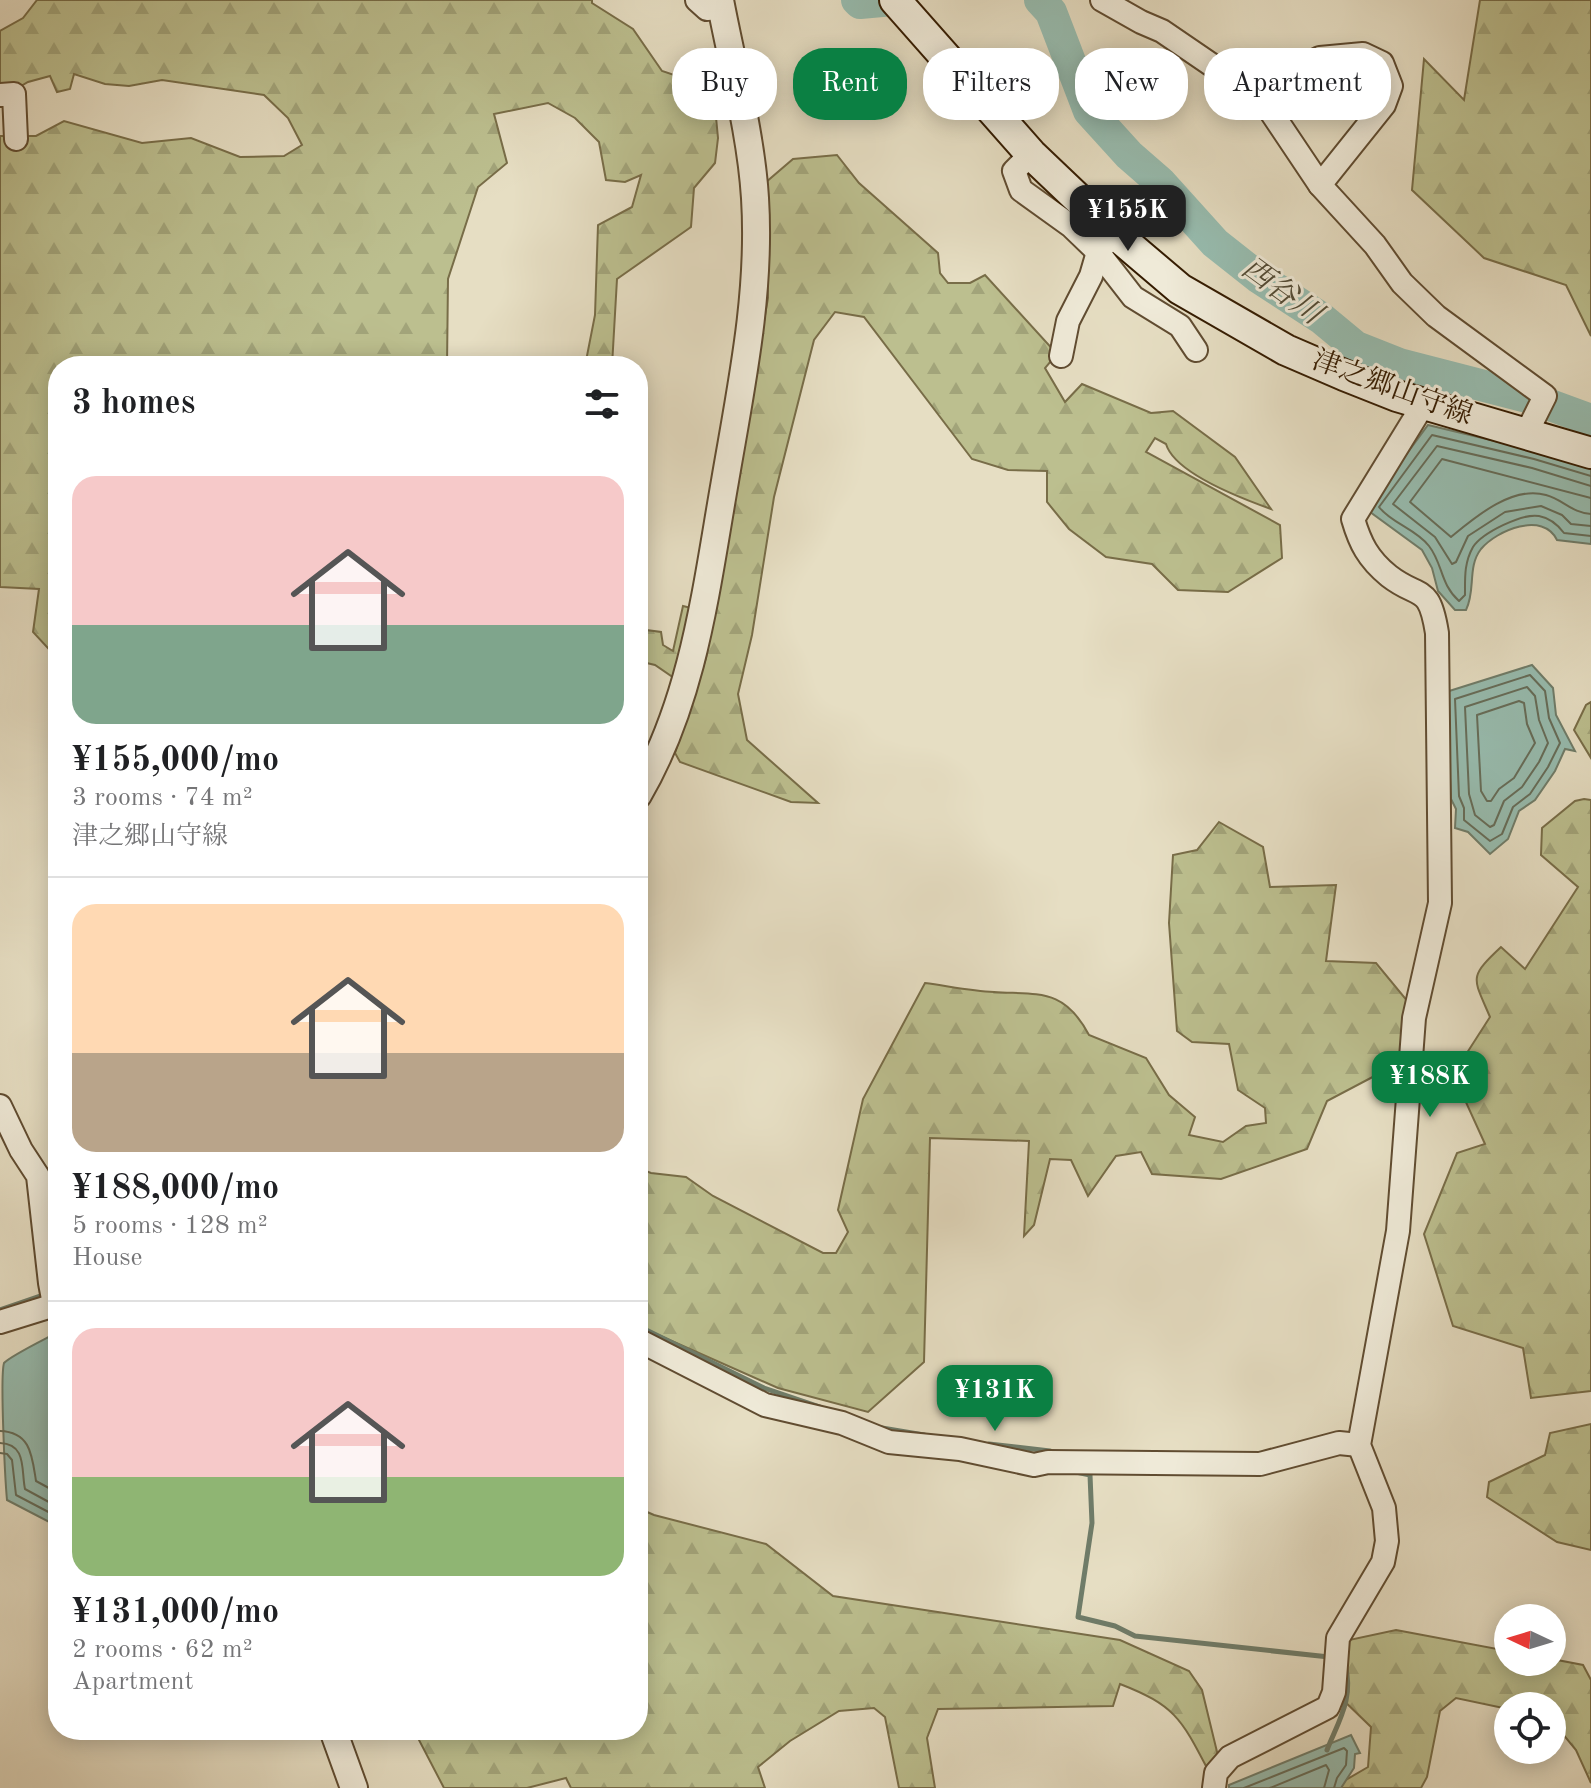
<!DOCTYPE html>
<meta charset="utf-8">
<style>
:root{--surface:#fff;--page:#f6f6f6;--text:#202124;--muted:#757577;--line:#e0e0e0;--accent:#0b8043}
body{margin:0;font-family:"Old Standard TT","Noto Serif JP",serif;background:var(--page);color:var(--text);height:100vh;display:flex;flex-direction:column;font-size:30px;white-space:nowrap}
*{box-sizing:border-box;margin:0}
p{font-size:26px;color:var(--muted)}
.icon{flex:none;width:44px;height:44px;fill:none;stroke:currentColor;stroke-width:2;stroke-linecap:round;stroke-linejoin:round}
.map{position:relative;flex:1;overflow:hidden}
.drawer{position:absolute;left:48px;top:356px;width:600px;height:1384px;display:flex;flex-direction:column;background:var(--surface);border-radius:32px;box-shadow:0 4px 20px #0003}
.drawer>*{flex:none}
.hud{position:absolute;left:672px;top:48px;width:760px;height:72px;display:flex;gap:16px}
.needle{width:52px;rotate:274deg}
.tools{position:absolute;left:1494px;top:1604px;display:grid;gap:16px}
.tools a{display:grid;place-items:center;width:72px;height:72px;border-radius:50%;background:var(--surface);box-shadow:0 4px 20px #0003;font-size:40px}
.price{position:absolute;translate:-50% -68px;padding:0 18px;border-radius:16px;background:var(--accent);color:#fff;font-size:26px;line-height:52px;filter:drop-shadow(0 2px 4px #0008)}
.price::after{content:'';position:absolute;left:50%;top:48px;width:24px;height:18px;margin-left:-12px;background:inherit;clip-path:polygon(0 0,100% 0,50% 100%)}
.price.current{background:#222;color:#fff}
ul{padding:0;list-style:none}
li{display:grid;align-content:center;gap:16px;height:424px;padding:0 24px}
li+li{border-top:2px solid var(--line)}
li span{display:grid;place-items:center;height:248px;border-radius:24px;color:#555}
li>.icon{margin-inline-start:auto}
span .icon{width:144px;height:144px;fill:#fffc;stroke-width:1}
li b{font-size:34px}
h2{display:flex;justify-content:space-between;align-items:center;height:96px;padding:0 24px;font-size:34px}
.chip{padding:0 28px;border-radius:32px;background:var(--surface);box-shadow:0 4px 20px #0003;font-size:28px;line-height:72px}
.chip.current{background:var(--accent);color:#fff}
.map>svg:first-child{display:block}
.forest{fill:url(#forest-firs);stroke:#786d48;stroke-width:2}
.water{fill:#97bcaf;stroke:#6f7c69;stroke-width:2}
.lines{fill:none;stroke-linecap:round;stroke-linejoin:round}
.shore{stroke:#666c58;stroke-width:2}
.stream{stroke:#6f7c69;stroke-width:5}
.river{stroke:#97bcaf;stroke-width:32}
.minor-casing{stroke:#604c31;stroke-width:26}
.tertiary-casing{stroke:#604c31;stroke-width:30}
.secondary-casing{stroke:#341b00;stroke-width:34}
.minor{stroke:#efead8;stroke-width:22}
.tertiary{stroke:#efead8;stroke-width:26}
.secondary{stroke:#efead8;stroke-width:30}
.labels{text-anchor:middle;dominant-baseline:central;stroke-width:6;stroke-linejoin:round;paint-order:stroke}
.street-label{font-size:28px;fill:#341b00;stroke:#efead8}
.water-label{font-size:30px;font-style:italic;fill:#524b35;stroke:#efead8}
</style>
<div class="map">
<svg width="1591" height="1788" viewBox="0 0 1591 1788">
<defs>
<pattern id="forest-firs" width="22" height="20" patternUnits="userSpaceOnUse" patternTransform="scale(2)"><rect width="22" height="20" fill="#bcbf8f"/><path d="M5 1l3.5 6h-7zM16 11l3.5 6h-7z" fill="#a2a47a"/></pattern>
</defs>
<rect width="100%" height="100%" fill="#e6dec3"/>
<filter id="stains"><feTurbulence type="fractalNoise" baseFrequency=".0025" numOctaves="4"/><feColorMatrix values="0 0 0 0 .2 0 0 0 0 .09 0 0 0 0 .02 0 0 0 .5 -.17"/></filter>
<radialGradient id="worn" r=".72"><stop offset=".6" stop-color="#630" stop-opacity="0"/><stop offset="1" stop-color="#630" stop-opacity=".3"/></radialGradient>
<g class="forest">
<polygon points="37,0 592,0 592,3 633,29 662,71 707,86 715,107 718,138 715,163 694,188 691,227 617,279 612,366 585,366 595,315 598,225 632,207 641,175 625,182 606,180 599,142 575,118 548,103 494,114 507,163 478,187 448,279 447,366 58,366 58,659 33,632 39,589 0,587 0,136 36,136 64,121 142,143 191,138 240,157 284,156 302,145 288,118 264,95 162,80 129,86 105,84 74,74 70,89 57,92 50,76 28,82 16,89 0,85 0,31 23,18"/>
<polygon points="1480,0 1591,0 1591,336 1566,285 1484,258 1412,190 1424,59 1464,100"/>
<path d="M 837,155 L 859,183 L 938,253 L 940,273 L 948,283 L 970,283 L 985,275 L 1057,354 L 1045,368 L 1065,402 L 1082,384 L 1151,413 L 1173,411 L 1235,457 L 1271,509 C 1243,499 1175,474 1166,444 L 1155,438 L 1146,452 L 1280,525 L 1282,558 L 1228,592 L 1178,590 L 1152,564 L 1106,557 L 1069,529 L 1047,502 L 1047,471 L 1008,470 L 972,459 L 864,317 L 835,312 L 814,340 L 774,497 L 752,635 L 738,694 L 747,740 L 818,803 L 791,802 L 680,762 L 675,753 L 706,658 L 768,298 L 765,183 L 793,159 Z"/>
<polygon points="683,606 691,608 677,680 655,665 638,661 638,629 661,632 663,645 673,651"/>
<polygon points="1591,702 1591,758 1574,730 1586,705"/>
<path d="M 1584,799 L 1591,800 L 1591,1391 L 1531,1398 L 1523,1348 L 1453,1326 L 1424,1234 L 1457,1153 L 1485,1144 L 1464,1098 L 1470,1072 L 1456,1070 L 1490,1017 C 1473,977 1468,978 1501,947 L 1525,969 L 1578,887 L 1541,855 L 1542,828 L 1575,801 Z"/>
<path d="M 1219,822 L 1263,847 L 1270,887 L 1336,885 L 1326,961 L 1376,963 L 1409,1003 L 1403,1061 L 1327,1101 L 1307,1149 L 1221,1179 L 1152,1174 L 1141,1152 L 1116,1156 L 1088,1196 L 1071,1160 L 1050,1159 L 1034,1225 L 1024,1236 L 1029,1141 L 930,1138 L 924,1362 L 868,1412 L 778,1388 L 638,1326 L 638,1168 L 651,1173 L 686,1177 L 713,1196 L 823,1253 L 836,1253 L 848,1232 L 838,1210 L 863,1099 L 925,983 C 948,986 971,991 994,992 C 1040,995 1064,988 1089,1035 L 1146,1058 L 1169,1095 L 1195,1117 L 1189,1135 L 1223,1142 L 1246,1126 L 1266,1123 L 1265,1108 L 1238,1090 L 1229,1044 L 1192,1042 L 1177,1031 L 1169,923 L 1173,855 L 1197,850 Z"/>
<polygon points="1591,1424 1591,1550 1557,1542 1487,1497 1489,1482 1545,1455 1550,1433"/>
<path d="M 638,1508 L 654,1515 L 766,1544 L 833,1596 L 1120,1640 L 1189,1671 L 1202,1690 L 1219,1760 L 1207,1768 C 1181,1718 1174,1705 1120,1684 L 1113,1706 L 938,1709 L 927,1738 L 935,1788 L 899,1788 L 885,1717 L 874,1708 L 839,1711 L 790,1741 L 758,1767 L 765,1788 L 571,1788 L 566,1778 L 527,1788 L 444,1788 L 418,1738 L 409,1730 L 638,1730 Z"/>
<polygon points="1396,1630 1508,1651 1508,1662 1552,1662 1552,1659 1583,1665 1591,1680 1591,1783 1576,1750 1552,1721 1552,1706 1508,1706 1508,1709 1456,1698 1440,1711 1427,1777 1421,1788 1341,1788 1344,1781 1368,1767 1371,1727 1338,1695 1338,1681 1349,1640"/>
</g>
<g class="water">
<path d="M 1428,425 L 1537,451 L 1591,469 L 1591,544 L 1557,540 C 1543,511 1497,530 1481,549 C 1467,567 1476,590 1466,610 L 1455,610 L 1438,591 L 1432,568 L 1422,550 L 1366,509 Z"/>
<polygon points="1532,665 1553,688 1556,715 1575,751 1565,749 1555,771 1535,800 1519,811 1508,839 1490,854 1468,832 1455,828 1456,809 1451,799 1446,692"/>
<path d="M 58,1332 L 58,1524 L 55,1525 L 7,1500 C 5,1478 0,1377 4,1363 C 10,1356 47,1338 58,1332 Z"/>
<polygon points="1351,1735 1360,1753 1355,1754 1354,1768 1341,1788 1229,1788 1229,1785"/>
</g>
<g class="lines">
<g class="shore">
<path d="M 1591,476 L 1534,459 L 1432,435 L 1379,507 C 1391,523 1416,529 1429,546 C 1443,564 1440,584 1459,601 L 1465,595 C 1465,578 1464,563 1473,547 C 1482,533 1522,513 1539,516 C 1550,518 1558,525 1564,533 L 1591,536"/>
<polyline points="1591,486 1532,468 1437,446 1393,504 1435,537 1452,564 1456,562 1468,536 1505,512 1541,506 1562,515 1571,524 1591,526"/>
<path d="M 1591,498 L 1442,459 L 1410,502 L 1451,537 C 1474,518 1512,485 1546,495 C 1564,500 1572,513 1591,514"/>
<polygon points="1530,675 1545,691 1549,718 1560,743 1548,767 1530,794 1513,807 1502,834 1490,841 1464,820 1464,808 1459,796 1455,699"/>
<polygon points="1527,687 1535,696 1539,720 1548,743 1539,762 1522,787 1504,801 1494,825 1490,827 1475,815 1469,794 1465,707"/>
<polygon points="1519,701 1524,703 1527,724 1535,743 1514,778 1499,789 1491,801 1487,801 1481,791 1477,715"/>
<path d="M 0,1431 C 31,1432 32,1456 36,1481 L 58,1493"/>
<path d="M 0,1443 C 27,1444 21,1470 25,1489 L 58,1507"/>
<polyline points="0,1453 7,1454 12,1460 16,1495 58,1517"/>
<polyline points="1244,1788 1344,1748 1347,1751 1346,1765 1337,1778 1334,1788"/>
<polyline points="1270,1788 1326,1765 1329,1770 1324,1788"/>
</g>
<g class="stream">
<polyline points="0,1310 46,1294"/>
<polyline points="638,1326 764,1388 820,1407"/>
<polyline points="882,1428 924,1435"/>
<polyline points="989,1444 1050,1451 1053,1455"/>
<polyline points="1076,1472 1090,1475 1092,1523 1078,1617 1115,1626 1135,1636 1329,1657"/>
<path d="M 1327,1750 C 1339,1720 1354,1698 1345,1665"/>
</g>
<g class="river">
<polyline points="857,0 860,3 893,0"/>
<polyline points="1040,0 1051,12 1089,111 1129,155 1160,182 1215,243 1258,277 1321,318 1356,347 1399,364 1531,398 1591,420"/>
</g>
<g class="minor-casing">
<g id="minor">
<polyline points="697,0 707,9 721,7"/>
<polyline points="1102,0 1141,22 1162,31 1263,100 1320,185 1375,245 1402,283 1436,316 1545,396 1527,432"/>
<polyline points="0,95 14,94 16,139"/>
<polyline points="1263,100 1290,73 1320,58 1363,54 1382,63 1391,86 1384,105 1320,185"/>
<polyline points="1031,154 1014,171 1021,190 1071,226 1098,252 1133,297 1180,326 1196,350"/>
<polyline points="1061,356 1068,321 1091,276 1098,252 1106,243"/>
<polyline points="0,1106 21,1150 38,1176 50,1283 53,1299 57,1304"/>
<polyline points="0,1322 58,1304"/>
<polyline points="638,1340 765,1405 842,1423 889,1442 960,1449 1034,1465 1048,1462 1260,1464 1339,1443 1359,1445"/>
<path d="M 1214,1788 L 1216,1773 L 1230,1757 L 1328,1707 L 1334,1692 L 1338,1638 L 1383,1562 L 1387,1541 L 1384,1508 L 1359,1445 L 1398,1231 L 1414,1018 L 1440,903 L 1437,633 C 1429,583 1420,600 1389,576 C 1368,559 1360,543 1353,519 L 1423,405"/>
</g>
</g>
<g class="tertiary-casing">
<g id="tertiary">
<path d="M 638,795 C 694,699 706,589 725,481 C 741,387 761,294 755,198 C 751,133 732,64 720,0"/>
<polyline points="333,1730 354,1788"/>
</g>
</g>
<g class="secondary-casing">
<polyline id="secondary" points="895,0 1031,154 1114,233 1180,289 1286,350 1344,375 1397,396 1591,453"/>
</g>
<use href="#minor" class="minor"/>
<use href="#tertiary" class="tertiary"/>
<use href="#secondary" class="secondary"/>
</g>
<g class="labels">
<g class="street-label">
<text transform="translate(1392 389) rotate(20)">津之郷山守線</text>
</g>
<g class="water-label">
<text transform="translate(1281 292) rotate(36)">西谷川</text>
</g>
</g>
<rect width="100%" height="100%" filter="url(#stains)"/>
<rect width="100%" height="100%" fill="url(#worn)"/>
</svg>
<div class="tools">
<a><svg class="needle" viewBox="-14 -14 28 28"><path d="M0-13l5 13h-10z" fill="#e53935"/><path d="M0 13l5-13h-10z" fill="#757577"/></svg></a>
<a><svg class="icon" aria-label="locate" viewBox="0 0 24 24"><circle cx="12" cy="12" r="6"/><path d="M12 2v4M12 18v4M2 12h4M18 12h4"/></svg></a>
</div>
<b class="price current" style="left:1128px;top:253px">¥155K</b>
<b class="price" style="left:1430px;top:1119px">¥188K</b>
<b class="price" style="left:995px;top:1433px">¥131K</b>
<div class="hud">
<a class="chip">Buy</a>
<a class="chip current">Rent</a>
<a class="chip">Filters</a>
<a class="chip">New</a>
<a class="chip">Apartment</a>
</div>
<section class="drawer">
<h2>3 homes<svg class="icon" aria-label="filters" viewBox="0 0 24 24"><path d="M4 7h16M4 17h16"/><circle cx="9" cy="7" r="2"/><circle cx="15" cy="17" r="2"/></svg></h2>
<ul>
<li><span style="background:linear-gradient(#f6c9c9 60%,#7fa58c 0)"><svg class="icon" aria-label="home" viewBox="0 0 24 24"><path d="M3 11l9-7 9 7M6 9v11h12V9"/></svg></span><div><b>¥155,000/mo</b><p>3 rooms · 74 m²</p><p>津之郷山守線</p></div></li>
<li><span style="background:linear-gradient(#ffd9b3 60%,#b9a48a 0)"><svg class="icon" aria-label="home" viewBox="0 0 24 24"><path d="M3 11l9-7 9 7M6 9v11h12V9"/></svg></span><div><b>¥188,000/mo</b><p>5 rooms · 128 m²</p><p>House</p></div></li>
<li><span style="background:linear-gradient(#f6c9c9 60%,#8fb573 0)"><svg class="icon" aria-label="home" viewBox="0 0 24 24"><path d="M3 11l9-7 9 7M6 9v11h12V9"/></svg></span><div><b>¥131,000/mo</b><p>2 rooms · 62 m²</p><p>Apartment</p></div></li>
</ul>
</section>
</div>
